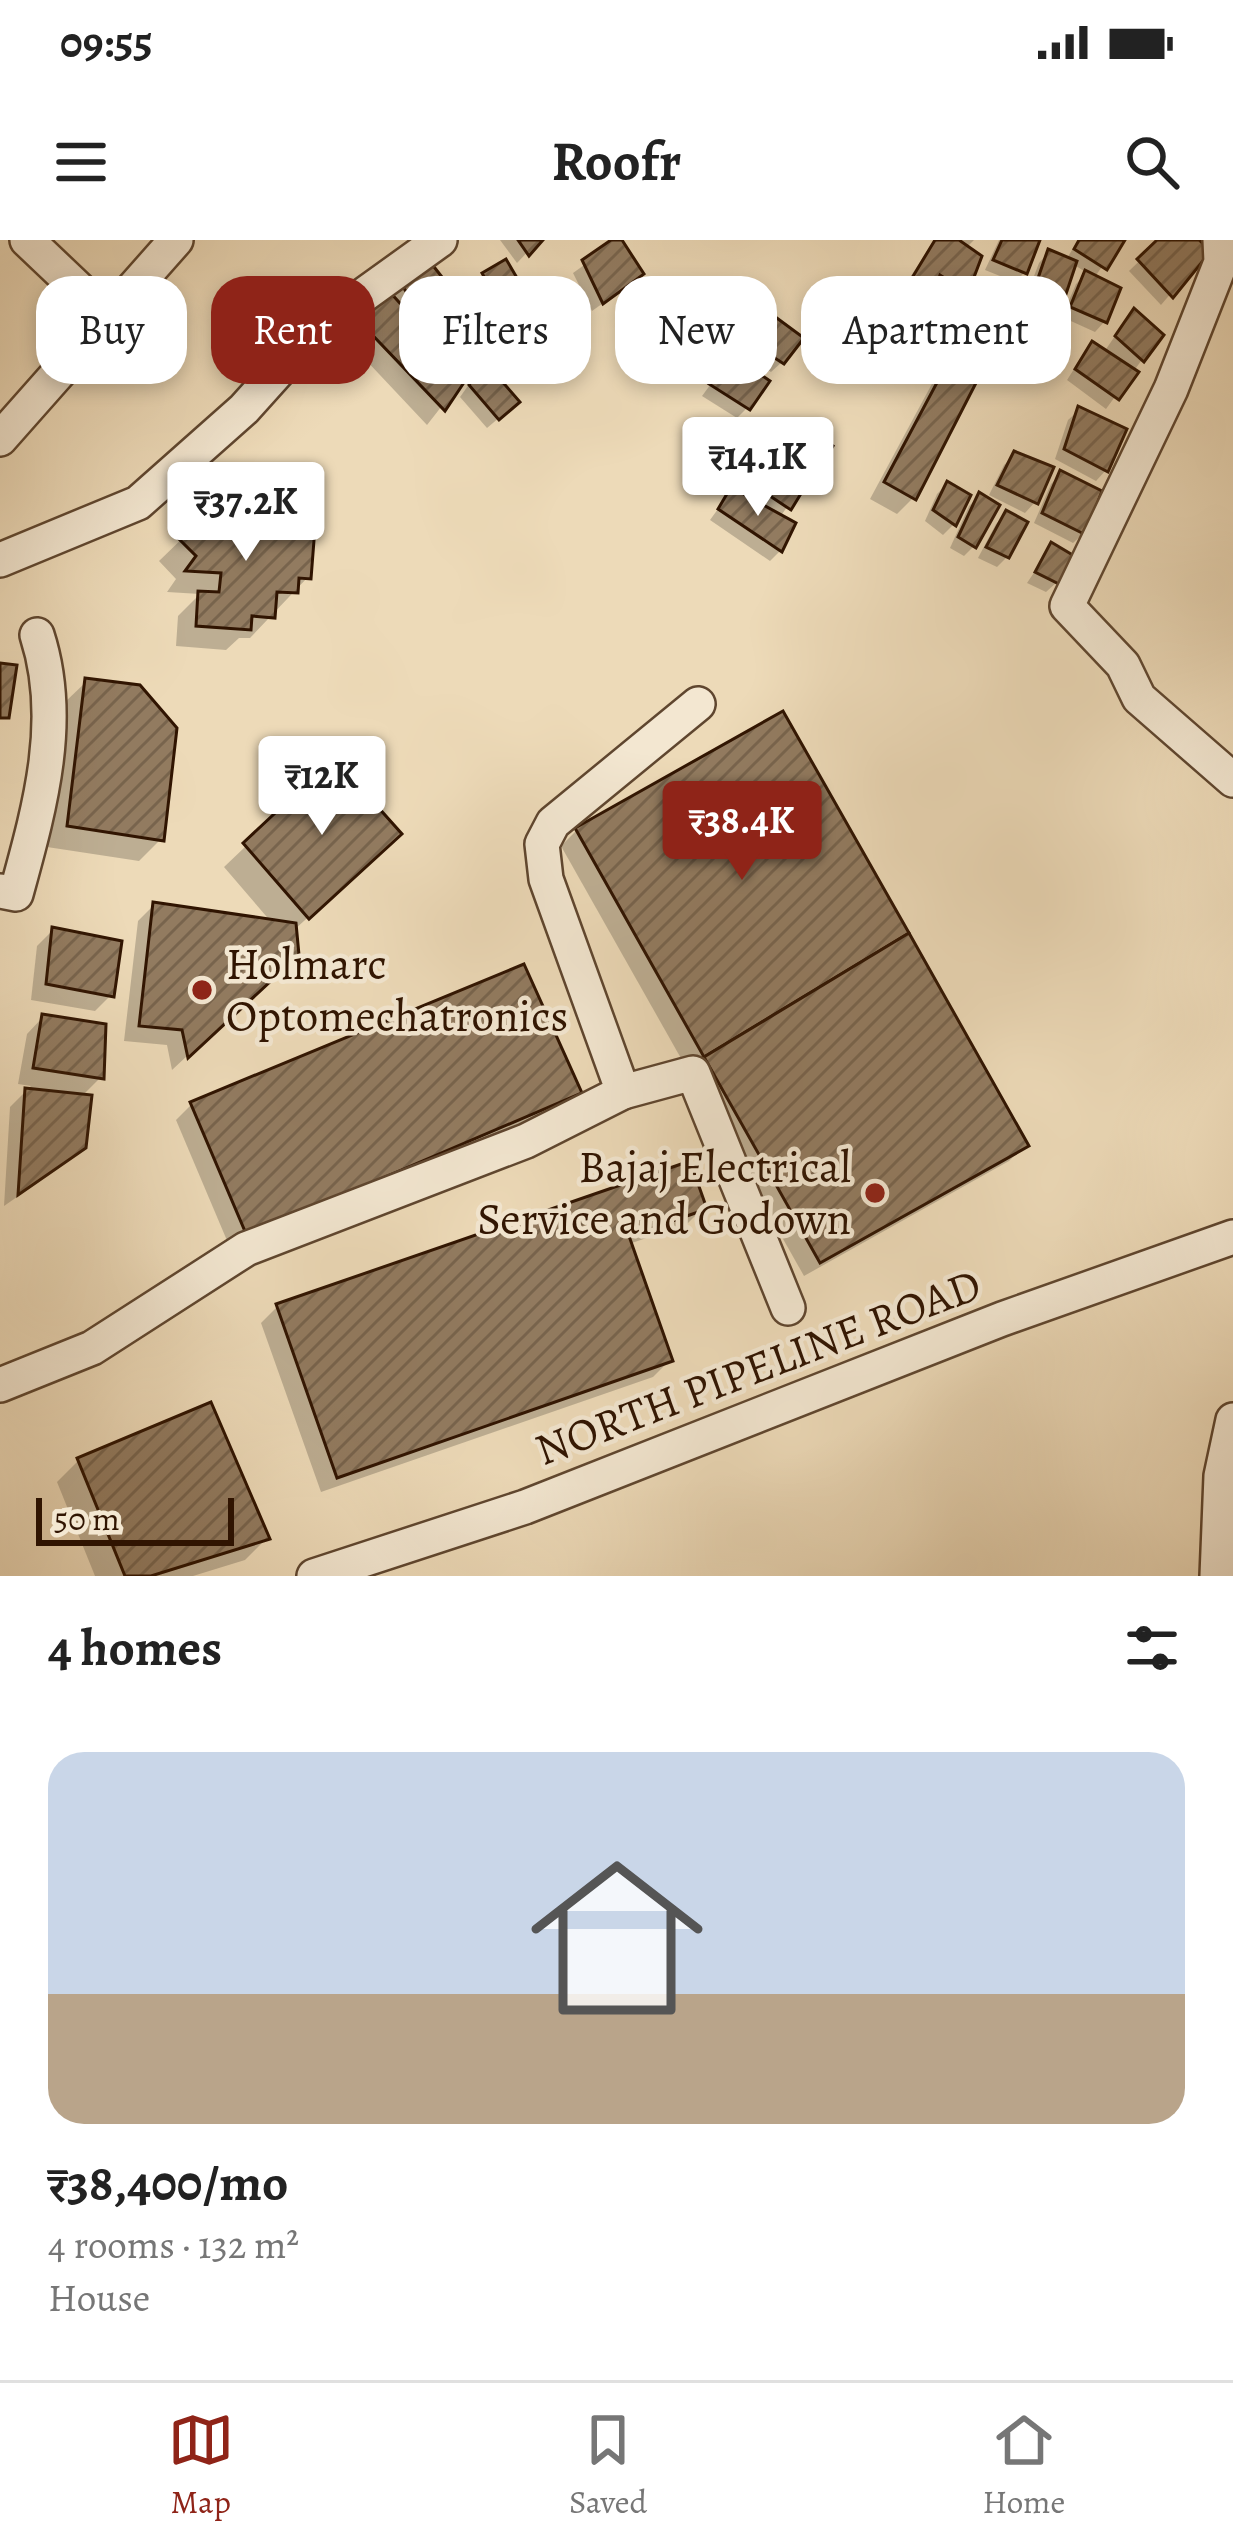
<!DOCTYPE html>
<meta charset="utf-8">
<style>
:root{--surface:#fff;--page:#f6f6f6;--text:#222;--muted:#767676;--line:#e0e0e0;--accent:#8f2418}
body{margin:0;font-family:Alegreya,serif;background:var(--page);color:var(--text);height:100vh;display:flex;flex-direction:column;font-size:45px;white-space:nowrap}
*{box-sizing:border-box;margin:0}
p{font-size:39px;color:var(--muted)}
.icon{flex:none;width:66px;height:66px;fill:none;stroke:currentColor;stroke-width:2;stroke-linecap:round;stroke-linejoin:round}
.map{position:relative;height:1336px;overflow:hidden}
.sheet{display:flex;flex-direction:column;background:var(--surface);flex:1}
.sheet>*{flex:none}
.hud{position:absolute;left:36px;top:36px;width:1161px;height:108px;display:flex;gap:24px}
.scale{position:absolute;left:36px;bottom:30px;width:198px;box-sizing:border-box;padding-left:12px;border:6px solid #301401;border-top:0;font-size:33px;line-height:42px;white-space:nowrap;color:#301401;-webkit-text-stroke:9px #f3e7d1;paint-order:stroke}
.price{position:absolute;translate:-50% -102px;padding:0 27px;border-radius:12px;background:#fff;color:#222;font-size:39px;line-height:78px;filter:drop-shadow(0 3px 6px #0008)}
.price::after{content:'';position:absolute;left:50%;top:72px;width:36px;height:27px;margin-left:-18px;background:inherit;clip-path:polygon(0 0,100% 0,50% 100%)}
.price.current{background:var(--accent);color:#fff}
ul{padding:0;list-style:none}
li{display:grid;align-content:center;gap:24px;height:636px;padding:0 48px}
li span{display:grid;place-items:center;height:372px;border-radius:36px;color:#555}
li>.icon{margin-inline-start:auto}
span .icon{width:216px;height:216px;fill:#fffc;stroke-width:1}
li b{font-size:51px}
h2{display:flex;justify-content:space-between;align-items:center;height:144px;padding:0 48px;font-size:51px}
.pill{padding:0 42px;border-radius:36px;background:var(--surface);box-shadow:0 6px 18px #0003;font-size:42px;line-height:108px}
.pill.current{background:var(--accent);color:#fff}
.status{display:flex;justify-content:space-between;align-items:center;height:84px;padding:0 60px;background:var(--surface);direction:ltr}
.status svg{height:33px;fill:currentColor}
header{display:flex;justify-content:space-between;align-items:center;height:156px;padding:0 48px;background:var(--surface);font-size:54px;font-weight:600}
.tabs{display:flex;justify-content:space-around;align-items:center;height:168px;border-top:3px solid var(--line);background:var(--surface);font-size:33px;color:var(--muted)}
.tabs a{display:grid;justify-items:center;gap:6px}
.tabs .current{color:var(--accent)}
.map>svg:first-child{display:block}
.shadow{fill:#0003}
.building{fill:url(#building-hatch);stroke:#301401;stroke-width:3}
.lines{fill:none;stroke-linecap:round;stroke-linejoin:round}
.minor-casing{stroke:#5f462f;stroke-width:38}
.minor{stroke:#f3e7d1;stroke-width:33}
.poi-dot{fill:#8f2418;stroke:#f3e7d1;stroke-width:4.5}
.labels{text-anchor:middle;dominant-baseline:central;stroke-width:9;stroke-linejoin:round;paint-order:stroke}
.poi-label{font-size:45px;fill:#301401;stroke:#f3e7d1;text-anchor:start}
.street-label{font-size:45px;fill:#301401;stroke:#f3e7d1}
</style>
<div class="status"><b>09:55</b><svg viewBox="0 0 49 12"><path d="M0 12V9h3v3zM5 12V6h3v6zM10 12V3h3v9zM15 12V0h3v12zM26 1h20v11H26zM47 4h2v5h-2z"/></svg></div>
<header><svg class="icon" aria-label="menu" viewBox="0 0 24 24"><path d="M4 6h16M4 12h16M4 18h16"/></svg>Roofr<svg class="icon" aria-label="search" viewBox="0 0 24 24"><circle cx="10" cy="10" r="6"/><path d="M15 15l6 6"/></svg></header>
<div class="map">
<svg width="1233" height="1336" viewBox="0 0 1233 1336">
<defs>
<pattern id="building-hatch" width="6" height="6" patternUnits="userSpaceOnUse" patternTransform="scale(3)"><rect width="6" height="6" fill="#927b60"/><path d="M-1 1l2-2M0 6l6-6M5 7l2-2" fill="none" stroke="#78644d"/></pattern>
</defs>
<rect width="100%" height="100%" fill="#eddab8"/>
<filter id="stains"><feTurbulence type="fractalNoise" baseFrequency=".00167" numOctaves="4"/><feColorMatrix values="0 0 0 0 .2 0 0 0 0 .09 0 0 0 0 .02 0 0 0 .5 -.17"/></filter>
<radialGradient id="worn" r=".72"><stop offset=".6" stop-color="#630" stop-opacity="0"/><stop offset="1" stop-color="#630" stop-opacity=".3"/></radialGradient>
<g class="shadow">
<polygon points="500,0 539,0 517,23"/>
<polygon points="619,0 630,44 592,71 573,33"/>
<polygon points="934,0 974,0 966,8 965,51 957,59 956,97 946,107 926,97 942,62 930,55 923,78 907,94 884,78"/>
<polygon points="999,0 1036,0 1025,32 1015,42 985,30"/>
<polygon points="1078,0 1121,0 1094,38 1105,81 1095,92 1062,77 1076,44 1087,33 1073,24 1062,58 1051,68 1026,57 1039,23 1049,12 1066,20"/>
<polygon points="1161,0 1194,0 1207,11 1161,65 1129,31"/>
<polygon points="484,36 506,53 486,68 474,46"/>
<polygon points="401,44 435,56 407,76 463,139 427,185 347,100"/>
<polygon points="536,54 565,92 520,126 493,87"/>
<polygon points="1000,54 1006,110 995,120 969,105 990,64"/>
<polygon points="1124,83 1160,95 1106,169 1067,140 1083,115 1093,104 1104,112"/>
<polygon points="760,88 782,122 771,132 742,113"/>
<polygon points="950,124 913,258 897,274 870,259 934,140"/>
<polygon points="722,129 747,168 737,178 702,156"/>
<polygon points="475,136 506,172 487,188 460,157"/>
<polygon points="1079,170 1106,230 1096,241 1055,219 1068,180"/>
<polygon points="804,197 819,224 814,229 791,214"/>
<polygon points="1015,215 1035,262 1025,273 989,255 1004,225"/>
<polygon points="781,229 804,243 780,277 792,284 780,311 770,321 710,280 731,251 758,266 771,239"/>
<polygon points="1061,234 1084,293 1073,303 1034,283 1051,244"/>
<polygon points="947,244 967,256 953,285 943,295 925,281 937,254"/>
<polygon points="979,256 974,306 964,316 950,308 969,266"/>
<polygon points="219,263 308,337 250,398 239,398 226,410 176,406 178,376 200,354 167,352 176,339 159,321"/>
<polygon points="1006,274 1007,317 997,327 978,318 996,284"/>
<polygon points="1052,306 1057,342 1046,352 1027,343"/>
<polygon points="86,442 161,599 139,621 47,607 64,463"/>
<polygon points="334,522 377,615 294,690 279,730 172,830 167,805 124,801 138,681 154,665 272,683 224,627"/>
<polygon points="577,590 1025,905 1009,921 804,1036 561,606"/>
<polygon points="53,690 111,755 95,771 31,760 37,706"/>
<polygon points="43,777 101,837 81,857 83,906 66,923 4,966 10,867 31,846 18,844 27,794"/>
<polygon points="578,853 562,869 231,1010 176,880 192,864"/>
<polygon points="703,968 687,984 629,1004 669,1121 653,1137 321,1252 261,1083 277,1067"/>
<polygon points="78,1221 267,1298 245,1320 193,1336 95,1336 57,1242"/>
</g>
<g class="building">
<polygon points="518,0 543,0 529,16"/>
<polygon points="611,0 622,0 644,34 603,64 582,20"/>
<polygon points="935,0 959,0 982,16 968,53 940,35 925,80 898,61"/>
<polygon points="1002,0 1040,0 1027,34 993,20"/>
<polygon points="1079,0 1125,0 1107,30 1074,9"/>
<polygon points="1157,0 1199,0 1211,11 1173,58 1137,19"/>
<polygon points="1048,9 1077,21 1064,60 1035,47"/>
<polygon points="506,19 520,43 497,60 482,33"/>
<polygon points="431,23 449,46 417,69 400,42"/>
<polygon points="1085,30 1121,48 1107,83 1070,67"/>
<polygon points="537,50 568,92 532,118 502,75"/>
<polygon points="1000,50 1028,70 1008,111 977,94"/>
<polygon points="389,51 467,138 445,171 360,82"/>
<polygon points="949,51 969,61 958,99 934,87"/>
<polygon points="1134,68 1164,95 1144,122 1115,96"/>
<polygon points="770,73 804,98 784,124 750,102"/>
<polygon points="1092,101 1139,132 1119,160 1075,129"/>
<polygon points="732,115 770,141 750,170 709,144"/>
<polygon points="949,120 979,137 916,260 884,242"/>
<polygon points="485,122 520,162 499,180 469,145"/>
<polygon points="1078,166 1127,189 1108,232 1064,209"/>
<polygon points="808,189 833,206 821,226 793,209"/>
<polygon points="1014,211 1054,227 1038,264 997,245"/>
<polygon points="781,225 808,242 791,270 767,254"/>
<polygon points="1060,230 1102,251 1086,295 1042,273"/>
<polygon points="947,241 971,255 956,286 933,270"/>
<polygon points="731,247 796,283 782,312 718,269"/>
<polygon points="979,252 1000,265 976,308 958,297"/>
<polygon points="219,259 236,275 254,263 267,283 315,287 311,339 299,338 298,353 277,352 275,378 252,376 251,390 196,386 198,351 219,352 221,333 185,331 196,316 178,298"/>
<polygon points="1006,270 1028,282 1009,318 986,307"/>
<polygon points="1051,302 1076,317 1059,344 1035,332"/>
<polygon points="0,423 17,425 9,478 0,478"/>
<polygon points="85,438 140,445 177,488 164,601 67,586"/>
<polygon points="783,471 909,693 704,817 575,588"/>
<polygon points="334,518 402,594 309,679 243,603"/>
<polygon points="153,662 296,683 299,715 188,818 182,790 139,786"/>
<polygon points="52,687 122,701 114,757 46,744"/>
<polygon points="909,693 1029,906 820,1023 704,817"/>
<polygon points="524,724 582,853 247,996 190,862"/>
<polygon points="42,774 106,784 104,839 33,828"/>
<polygon points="25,848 92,855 86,908 18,955"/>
<polygon points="690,921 707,969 629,996 673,1121 337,1238 276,1064"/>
<polygon points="211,1162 270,1299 151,1336 125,1336 77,1218"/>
</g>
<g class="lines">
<g class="minor-casing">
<g id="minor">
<polyline points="27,0 108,77"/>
<polyline points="1220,0 1221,22 1171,149 1067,366 1123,425 1139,458 1233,540"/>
<polyline points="0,199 176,0"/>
<polyline points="0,320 138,263 244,169 315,90 440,0"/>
<path d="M 0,651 L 16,654 C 39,570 65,481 37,395"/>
<polyline points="623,852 693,833 788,1068"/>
<polyline points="0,1145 92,1108 246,1009 526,901 623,852 546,639 542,604 553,583 698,464"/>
<polyline points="314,1336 525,1267 1002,1079 1233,997"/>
<polyline points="1217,1336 1221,1236 1233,1180"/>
</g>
</g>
<use href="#minor" class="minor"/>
</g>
<g class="poi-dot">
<circle cx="202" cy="750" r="12"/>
<circle cx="875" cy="953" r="12"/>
</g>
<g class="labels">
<g class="poi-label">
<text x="226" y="724">Holmarc<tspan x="226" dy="52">Optomechatronics</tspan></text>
<text x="851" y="927" text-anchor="end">Bajaj Electrical<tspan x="851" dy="52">Service and Godown</tspan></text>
</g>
<g class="street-label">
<text transform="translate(758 1127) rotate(-21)">NORTH PIPELINE ROAD</text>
</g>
</g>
<rect width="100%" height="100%" filter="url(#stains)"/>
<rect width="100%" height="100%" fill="url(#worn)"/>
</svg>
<div class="scale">50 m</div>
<b class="price" style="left:758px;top:279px">₹14.1K</b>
<b class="price" style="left:246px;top:324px">₹37.2K</b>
<b class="price" style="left:322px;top:598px">₹12K</b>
<b class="price current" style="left:742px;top:643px">₹38.4K</b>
<div class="hud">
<a class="pill">Buy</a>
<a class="pill current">Rent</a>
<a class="pill">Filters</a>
<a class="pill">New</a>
<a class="pill">Apartment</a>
</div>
</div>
<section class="sheet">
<h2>4 homes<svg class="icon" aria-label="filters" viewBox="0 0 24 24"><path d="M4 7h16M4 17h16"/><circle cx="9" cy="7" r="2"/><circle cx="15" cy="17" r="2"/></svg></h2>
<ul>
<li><span style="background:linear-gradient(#c9d6e8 65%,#b9a48a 0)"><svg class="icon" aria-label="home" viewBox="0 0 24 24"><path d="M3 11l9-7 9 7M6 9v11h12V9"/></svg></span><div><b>₹38,400/mo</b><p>4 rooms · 132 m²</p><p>House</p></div></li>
</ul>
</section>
<nav class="tabs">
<a class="current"><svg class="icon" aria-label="map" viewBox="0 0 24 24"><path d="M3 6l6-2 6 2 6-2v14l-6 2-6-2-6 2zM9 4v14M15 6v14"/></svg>Map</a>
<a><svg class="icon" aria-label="saved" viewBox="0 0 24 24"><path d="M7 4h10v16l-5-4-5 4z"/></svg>Saved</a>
<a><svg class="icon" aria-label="home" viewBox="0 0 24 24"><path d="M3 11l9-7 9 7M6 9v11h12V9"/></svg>Home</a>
</nav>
